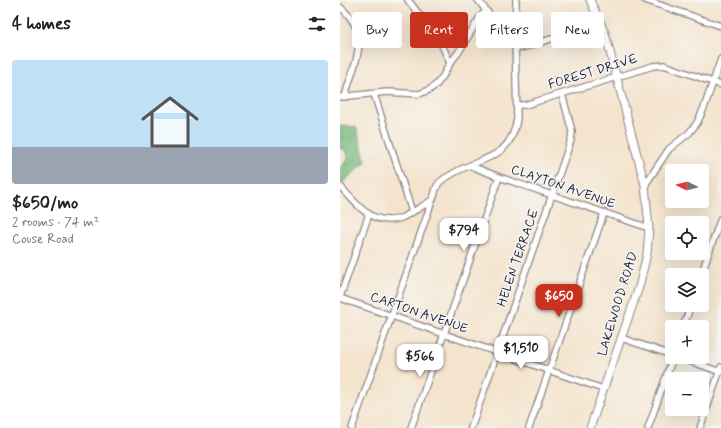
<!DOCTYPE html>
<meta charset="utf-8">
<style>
:root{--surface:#fff;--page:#f2f2f2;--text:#202124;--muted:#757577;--line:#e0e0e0;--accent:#c8321e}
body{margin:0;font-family:Mynerve,sans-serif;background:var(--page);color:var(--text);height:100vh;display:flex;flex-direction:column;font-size:15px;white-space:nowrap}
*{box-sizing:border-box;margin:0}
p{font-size:13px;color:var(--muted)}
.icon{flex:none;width:22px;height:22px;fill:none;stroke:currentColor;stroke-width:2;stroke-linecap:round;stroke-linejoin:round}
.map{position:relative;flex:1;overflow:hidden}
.panel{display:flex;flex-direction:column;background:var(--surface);width:340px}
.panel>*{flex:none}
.banner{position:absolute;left:12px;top:12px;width:309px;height:36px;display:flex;gap:8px}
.needle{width:26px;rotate:276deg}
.tools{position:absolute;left:325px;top:164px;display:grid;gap:8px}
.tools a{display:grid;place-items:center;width:44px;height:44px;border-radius:4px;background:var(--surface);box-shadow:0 4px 16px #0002;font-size:20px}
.price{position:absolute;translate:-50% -34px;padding:0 9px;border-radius:8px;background:#fff;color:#222;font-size:13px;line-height:26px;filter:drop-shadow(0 1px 2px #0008)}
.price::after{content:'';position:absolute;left:50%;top:24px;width:12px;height:9px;margin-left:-6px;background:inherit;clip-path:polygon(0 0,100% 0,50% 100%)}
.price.on{background:var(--accent);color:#fff}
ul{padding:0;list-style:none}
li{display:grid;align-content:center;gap:8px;height:212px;padding:0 12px}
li+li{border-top:1px solid var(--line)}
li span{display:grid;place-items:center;height:124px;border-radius:4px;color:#555}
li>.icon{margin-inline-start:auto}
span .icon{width:72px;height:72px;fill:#fffc;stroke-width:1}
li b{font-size:17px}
h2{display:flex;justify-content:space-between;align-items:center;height:48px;padding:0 12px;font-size:17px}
.pill{padding:0 14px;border-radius:4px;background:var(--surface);box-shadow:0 4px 16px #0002;font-size:14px;line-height:36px}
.pill.on{background:var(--accent);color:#fff}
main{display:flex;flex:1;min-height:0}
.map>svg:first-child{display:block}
.forest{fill:#72b678;stroke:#4a6c5a}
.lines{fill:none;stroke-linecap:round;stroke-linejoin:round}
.minor-casing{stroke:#8b8384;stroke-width:8}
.tertiary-casing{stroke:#8b8384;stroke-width:9}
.minor{stroke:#fff;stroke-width:5.5}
.tertiary{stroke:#fff;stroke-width:7}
.labels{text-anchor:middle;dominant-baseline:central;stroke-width:3;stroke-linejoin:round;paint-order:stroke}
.street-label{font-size:13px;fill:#22223b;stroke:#f6f6f2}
</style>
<main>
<section class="panel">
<h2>4 homes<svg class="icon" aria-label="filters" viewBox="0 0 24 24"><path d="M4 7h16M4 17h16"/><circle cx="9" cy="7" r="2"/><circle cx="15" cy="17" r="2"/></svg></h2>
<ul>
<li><span style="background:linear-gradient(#bfe0f5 70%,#9aa5b1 0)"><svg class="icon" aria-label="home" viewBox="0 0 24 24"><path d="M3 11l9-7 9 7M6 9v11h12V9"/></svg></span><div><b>$650/mo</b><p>2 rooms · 74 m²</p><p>Couse Road</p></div></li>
</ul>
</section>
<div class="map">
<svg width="381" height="428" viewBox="0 0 381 428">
<rect width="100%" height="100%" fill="#f6f6f2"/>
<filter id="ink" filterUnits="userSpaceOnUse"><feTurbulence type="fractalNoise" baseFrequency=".025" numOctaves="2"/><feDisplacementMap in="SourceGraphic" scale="8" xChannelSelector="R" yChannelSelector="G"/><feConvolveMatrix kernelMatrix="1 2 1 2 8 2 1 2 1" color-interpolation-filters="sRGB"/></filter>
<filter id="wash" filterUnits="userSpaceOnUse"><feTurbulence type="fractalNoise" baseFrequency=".012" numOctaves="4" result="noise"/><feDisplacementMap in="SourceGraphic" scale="16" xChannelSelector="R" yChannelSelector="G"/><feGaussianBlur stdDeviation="0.9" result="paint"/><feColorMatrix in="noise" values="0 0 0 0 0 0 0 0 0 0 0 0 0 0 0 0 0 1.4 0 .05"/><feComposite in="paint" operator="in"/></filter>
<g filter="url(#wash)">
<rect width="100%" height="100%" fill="#f4e4cd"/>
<polygon class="forest" points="0,126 16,127 26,162 2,183 0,181 0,168 8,158 4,149 0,149"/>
</g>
<g filter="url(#ink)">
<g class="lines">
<g class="minor-casing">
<g id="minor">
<polyline points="68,0 101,43 110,63"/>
<polyline points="305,0 381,26"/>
<path d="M 0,7 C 34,36 13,63 5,97"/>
<polyline points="175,40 176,0"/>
<polyline points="176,48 186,47 261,23"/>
<polyline points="34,94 72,212"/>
<polyline points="0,97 47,92 79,94 89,90 97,84 103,76 110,63 118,53 140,17 146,11"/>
<polyline points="177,105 185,105 313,66 324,65 381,85"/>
<polyline points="131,166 159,177 309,228"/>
<polyline points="305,185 329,149 349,133 357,123 364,108 381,59"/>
<path d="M 0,186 C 13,200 27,220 48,220 C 54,220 59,219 63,217 C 66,216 91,201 92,200 C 95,196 95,190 97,186 C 99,182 105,178 109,176 C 138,156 170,163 177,119 L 175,40 L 162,31 L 138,0"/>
<polyline points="361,275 381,218"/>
<polyline points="0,297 29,214"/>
<polyline points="0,298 263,389"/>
<polyline points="343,327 351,305"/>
<polyline points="281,338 332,355"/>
<polyline points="338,357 381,372"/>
<polyline points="12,428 92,201"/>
<polyline points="71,428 159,177"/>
<polyline points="131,428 231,140 232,131 222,94"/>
<polyline points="189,428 264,213"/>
<polyline points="308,428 333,357"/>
<polyline points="360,428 381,367"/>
</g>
</g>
<g class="tertiary-casing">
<polyline id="tertiary" points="250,428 299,287 307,254 309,228 305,185 265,33 250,0"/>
</g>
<use href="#minor" class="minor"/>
<use href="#tertiary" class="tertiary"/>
</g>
</g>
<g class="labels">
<g class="street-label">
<text transform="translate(253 72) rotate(-17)">FOREST DRIVE</text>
<text transform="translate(223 187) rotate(19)">CLAYTON AVENUE</text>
<text transform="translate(178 258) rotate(-71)">HELEN TERRACE</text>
<text transform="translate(278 304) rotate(-73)">LAKEWOOD ROAD</text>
<text transform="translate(79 313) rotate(19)">CARTON AVENUE</text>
</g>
</g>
</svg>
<div class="tools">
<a><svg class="needle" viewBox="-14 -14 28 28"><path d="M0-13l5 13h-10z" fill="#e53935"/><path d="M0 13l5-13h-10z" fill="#757577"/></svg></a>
<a><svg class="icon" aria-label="locate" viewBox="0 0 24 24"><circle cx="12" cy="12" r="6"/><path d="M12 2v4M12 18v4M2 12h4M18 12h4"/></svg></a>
<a><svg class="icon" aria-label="layers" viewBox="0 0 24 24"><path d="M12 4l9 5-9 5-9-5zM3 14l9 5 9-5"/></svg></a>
<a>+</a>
<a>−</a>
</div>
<b class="price" style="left:124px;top:252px">$794</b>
<b class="price on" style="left:219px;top:318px">$650</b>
<b class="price" style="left:181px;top:370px">$1,510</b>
<b class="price" style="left:80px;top:378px">$566</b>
<div class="banner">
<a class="pill">Buy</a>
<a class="pill on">Rent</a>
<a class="pill">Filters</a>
<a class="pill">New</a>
</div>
</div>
</main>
